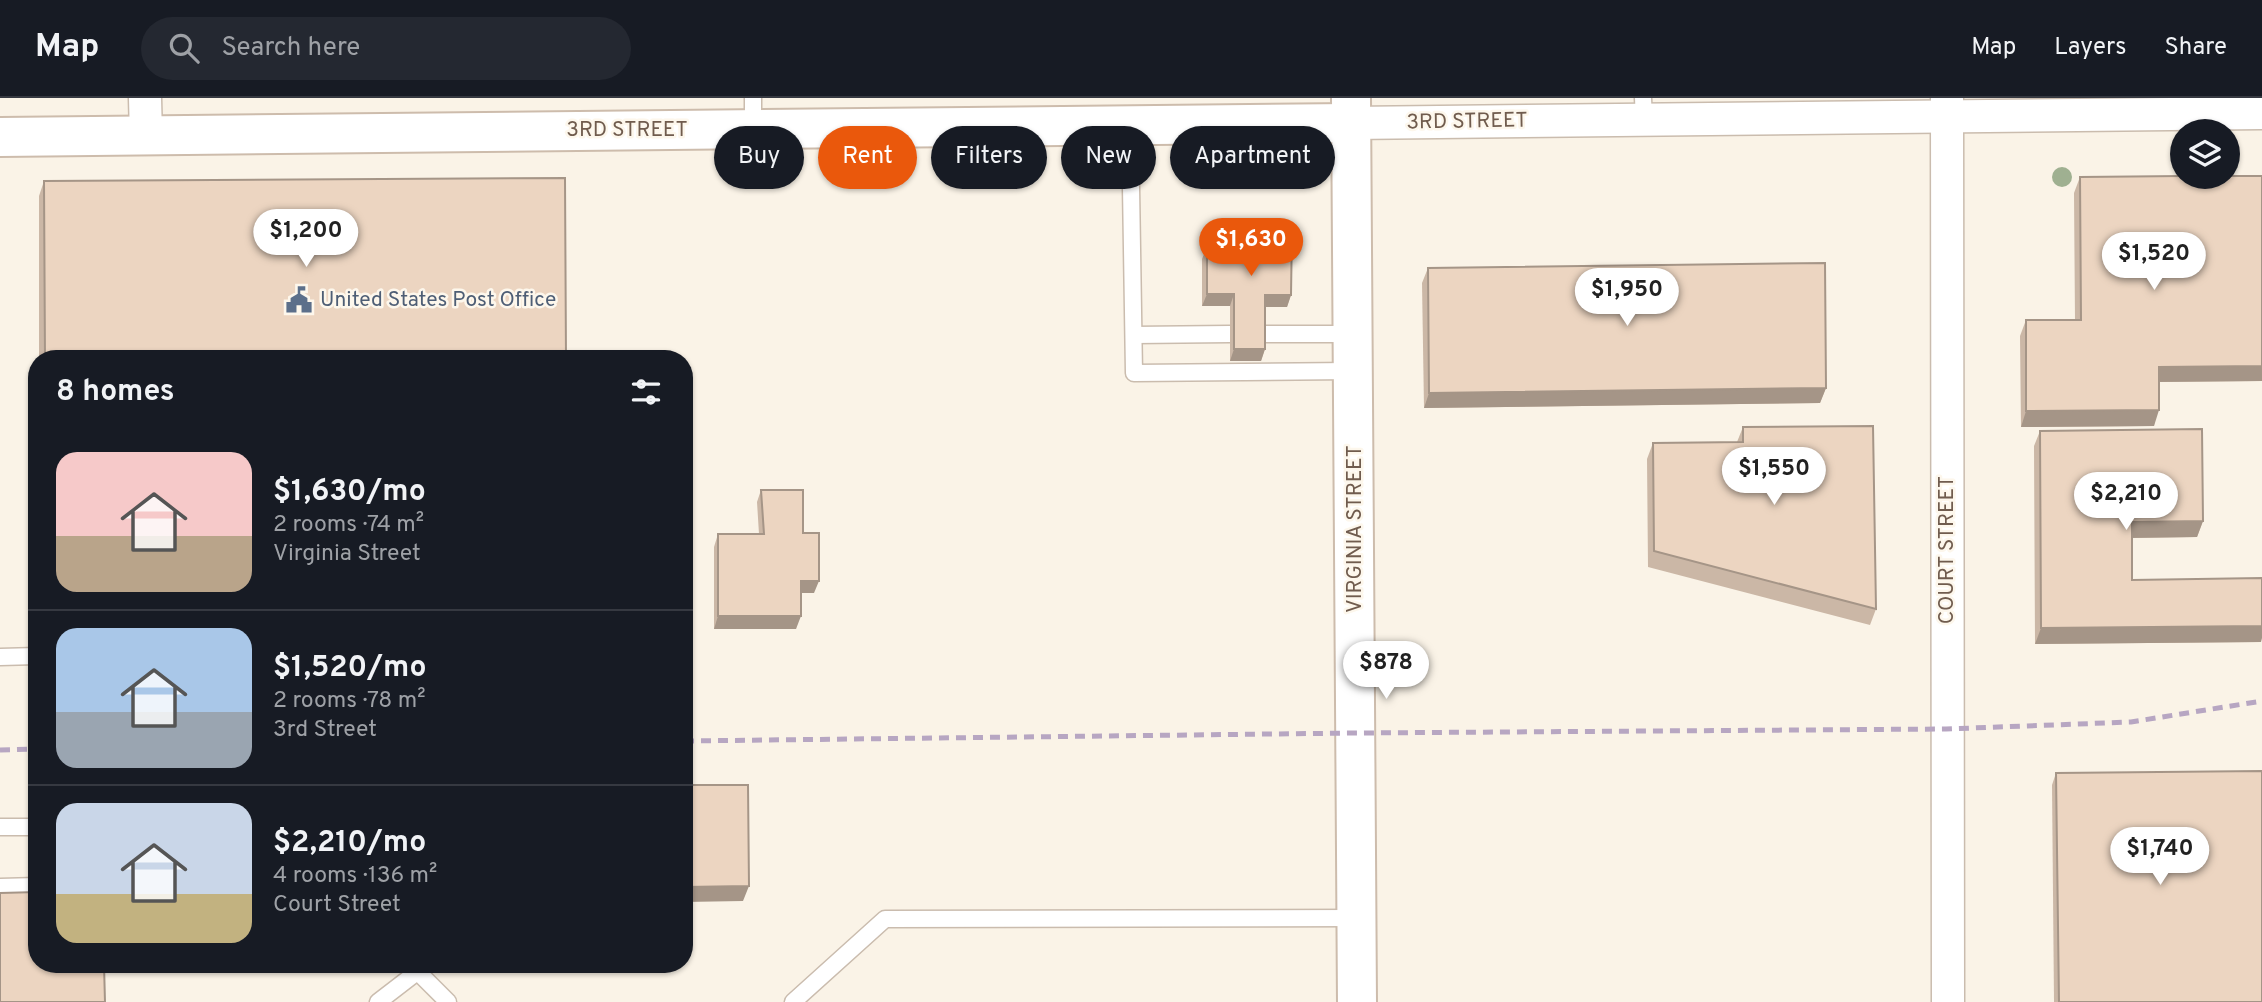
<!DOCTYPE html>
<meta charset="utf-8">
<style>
:root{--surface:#171b24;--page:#242831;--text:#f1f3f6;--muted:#9ea1a6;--line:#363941;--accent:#ea580c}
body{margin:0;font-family:Overpass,sans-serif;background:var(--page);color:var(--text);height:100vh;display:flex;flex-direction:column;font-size:26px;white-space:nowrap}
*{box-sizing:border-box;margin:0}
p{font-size:23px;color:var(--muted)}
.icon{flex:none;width:38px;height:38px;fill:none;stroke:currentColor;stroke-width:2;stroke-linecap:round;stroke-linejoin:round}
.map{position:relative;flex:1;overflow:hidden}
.panel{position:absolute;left:28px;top:252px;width:665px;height:623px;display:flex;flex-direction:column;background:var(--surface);border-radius:28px;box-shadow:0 2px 5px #0004}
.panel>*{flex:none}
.hud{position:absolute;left:714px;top:28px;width:665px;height:63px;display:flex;gap:14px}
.buttons{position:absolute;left:2170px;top:21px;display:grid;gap:14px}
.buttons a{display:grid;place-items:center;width:70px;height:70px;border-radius:50%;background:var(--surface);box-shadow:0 2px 5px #0004;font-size:35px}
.price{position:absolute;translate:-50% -60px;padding:0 16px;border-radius:24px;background:#fff;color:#222;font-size:23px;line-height:46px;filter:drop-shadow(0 2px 4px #0008)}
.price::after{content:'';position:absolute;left:50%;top:42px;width:21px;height:16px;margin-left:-10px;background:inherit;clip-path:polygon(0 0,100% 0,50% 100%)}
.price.on{background:var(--accent);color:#fff}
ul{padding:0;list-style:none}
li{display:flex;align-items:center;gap:21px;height:175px;padding:0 28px}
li+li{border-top:2px solid var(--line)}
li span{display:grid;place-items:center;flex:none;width:196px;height:140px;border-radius:21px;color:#555}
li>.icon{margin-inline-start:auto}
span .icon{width:84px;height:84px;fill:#fffc;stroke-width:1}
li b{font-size:30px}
h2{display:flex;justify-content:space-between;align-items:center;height:84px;padding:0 28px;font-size:30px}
.pill{padding:0 24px;border-radius:32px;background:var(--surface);box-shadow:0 2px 5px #0004;font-size:24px;line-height:63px}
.pill.on{background:var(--accent);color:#fff}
header{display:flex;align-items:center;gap:42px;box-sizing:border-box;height:98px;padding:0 35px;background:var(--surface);border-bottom:2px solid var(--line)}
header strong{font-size:33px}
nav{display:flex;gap:38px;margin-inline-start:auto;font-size:24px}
.search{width:490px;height:63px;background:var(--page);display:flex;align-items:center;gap:18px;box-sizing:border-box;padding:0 24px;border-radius:38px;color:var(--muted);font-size:26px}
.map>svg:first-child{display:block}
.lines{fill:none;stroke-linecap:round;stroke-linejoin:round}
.lane-casing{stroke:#cabcae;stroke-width:19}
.street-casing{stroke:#cabcae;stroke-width:35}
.secondary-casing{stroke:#cdbcac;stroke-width:42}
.lane{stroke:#fff;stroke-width:16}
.street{stroke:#fff;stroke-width:32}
.secondary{stroke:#fff;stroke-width:38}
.rail{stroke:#b7a6c2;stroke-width:5;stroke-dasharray:10 7;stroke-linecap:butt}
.tree{fill:#9fb091}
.wall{fill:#cbb7a6}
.shaded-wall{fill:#a59587}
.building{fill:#ecd5c1;stroke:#a59587;stroke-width:2}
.labels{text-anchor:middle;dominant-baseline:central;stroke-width:5;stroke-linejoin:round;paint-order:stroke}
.street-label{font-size:21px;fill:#705c4e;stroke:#fdf7ec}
.service-label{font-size:21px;fill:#4e5e75;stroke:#fdf7ec;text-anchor:start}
</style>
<header>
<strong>Map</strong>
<div class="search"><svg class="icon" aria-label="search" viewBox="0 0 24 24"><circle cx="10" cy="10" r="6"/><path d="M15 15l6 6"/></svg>Search here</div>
<nav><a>Map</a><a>Layers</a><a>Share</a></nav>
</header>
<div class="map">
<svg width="2262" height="904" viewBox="0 0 2262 904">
<rect width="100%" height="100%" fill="#faf3e7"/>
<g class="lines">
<g class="lane-casing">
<g id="lane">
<polyline points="1643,0 1644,22"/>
<polyline points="1130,27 1134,275 1352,273"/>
<polyline points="753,31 753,0"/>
<polyline points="1261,236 1353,236"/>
<polyline points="1134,237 1230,236"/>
<polyline points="0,559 37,558"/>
<polyline points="0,729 37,729"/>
<polyline points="0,789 37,788"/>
<polyline points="410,866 448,904"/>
<polyline points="378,904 417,874"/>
<polyline points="793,904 885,821 1357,820"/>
</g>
</g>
<g class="street-casing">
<g id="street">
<polyline points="145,0 146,38"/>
<polyline points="1947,0 1948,904"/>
<polyline points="1351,25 2262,15"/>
</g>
</g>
<g class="secondary-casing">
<g id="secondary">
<polyline points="1351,0 1357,904"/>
<polyline points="0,39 1351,25"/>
</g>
</g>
<use href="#lane" class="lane"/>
<use href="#street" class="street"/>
<use href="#secondary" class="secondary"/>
<g class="rail">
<polyline points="684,643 1356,635 1946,631 2131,624 2262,603"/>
<polyline points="0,652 37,651"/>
</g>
</g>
<circle class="tree" cx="2062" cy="79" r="10"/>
<g class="wall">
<polygon points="2262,78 2262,283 2159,284 2154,328 2021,329 2020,238 2026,222 2075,222 2074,95 2080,79"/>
<polygon points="44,83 566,261 39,261 39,98"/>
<polygon points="1226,132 1291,197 1287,209 1265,209 1265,251 1261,263 1230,263 1230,208 1202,208 1202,161 1207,149 1222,149 1222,145"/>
<polygon points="1428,170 1826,290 1820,305 1424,310 1422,185"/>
<polygon points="1743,329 1876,511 1870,527 1648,469 1647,361 1653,345 1737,344"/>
<polygon points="2040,333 2203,423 2197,439 2132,440 2132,482 2261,544 2035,546 2034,348"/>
<polygon points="761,392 803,435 814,495 801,495 796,531 714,531 714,449 718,436 759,436 757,404"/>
<polygon points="2056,675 2262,904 2054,904 2052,687"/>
</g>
<g class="shaded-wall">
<polygon points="1207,196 1234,196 1230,208 1202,208"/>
<polygon points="1265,197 1291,197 1287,209 1261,209"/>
<polygon points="1234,251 1265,251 1261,263 1230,263"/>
<polygon points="2262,268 2262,283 2153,284 2159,269"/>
<polygon points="1826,290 1820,305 1424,310 1429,295"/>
<polygon points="2159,312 2154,328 2021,329 2026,313"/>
<polygon points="2203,423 2197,439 2126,440 2132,424"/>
<polygon points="801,483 819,483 814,495 796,495"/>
<polygon points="718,518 801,518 796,531 714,531"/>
<polygon points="2262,528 2262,540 2261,544 2035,546 2041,530"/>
<polygon points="749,788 743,803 684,804 684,789"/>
</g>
<g class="building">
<polygon points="2182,78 2262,78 2262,268 2159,269 2159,312 2026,313 2026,222 2081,222 2080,79"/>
<polygon points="565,80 566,261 45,261 44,83"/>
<polygon points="1226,132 1292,132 1291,197 1265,197 1265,251 1234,251 1234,196 1207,196 1207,149 1226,149"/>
<polygon points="1825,165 1826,290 1429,295 1428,170"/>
<polygon points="1873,328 1876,511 1654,453 1653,345 1743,344 1743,329"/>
<polygon points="2202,331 2203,423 2132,424 2132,482 2262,480 2262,528 2041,530 2040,333"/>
<polygon points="761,392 803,392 803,435 819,435 819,483 801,483 801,518 718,518 718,436 764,436"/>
<polygon points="2262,673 2262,904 2059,904 2056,675"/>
<polygon points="684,687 748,687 749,788 684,789"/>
<polygon points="37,794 37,866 104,866 105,904 0,904 0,795"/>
</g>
<defs>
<g id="civic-bare" transform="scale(2.1)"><path d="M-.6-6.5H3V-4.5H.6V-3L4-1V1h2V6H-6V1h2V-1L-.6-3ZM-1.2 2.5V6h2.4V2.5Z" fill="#5c6f8a" stroke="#fdf7ec" stroke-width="2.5" paint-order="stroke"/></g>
</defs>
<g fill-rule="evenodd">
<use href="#civic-bare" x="299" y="202"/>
</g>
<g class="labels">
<g class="street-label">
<text transform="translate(1467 24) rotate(-1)">3RD STREET</text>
<text x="627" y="32">3RD STREET</text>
<text transform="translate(1355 431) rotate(-90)">VIRGINIA STREET</text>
<text transform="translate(1947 452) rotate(-90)">COURT STREET</text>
</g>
<g class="service-label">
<text x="320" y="202">United States Post Office</text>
</g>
</g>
</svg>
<div class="buttons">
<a><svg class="icon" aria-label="layers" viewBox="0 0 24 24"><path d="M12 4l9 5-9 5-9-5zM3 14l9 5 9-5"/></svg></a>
</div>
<b class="price" style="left:306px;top:171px">$1,200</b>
<b class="price on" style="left:1251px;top:180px">$1,630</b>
<b class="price" style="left:2154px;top:194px">$1,520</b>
<b class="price" style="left:1627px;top:230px">$1,950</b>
<b class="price" style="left:1774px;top:409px">$1,550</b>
<b class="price" style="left:2126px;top:434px">$2,210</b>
<b class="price" style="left:1386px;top:603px">$878</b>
<b class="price" style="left:2160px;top:789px">$1,740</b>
<div class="hud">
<a class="pill">Buy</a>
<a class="pill on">Rent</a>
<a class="pill">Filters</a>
<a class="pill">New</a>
<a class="pill">Apartment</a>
</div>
<section class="panel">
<h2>8 homes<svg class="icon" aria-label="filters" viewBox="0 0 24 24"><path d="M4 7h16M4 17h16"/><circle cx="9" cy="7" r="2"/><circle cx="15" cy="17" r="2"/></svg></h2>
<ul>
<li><span style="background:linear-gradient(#f6c9c9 60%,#b9a48a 0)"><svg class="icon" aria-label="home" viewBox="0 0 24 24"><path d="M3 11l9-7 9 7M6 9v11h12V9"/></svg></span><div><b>$1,630/mo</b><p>2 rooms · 74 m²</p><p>Virginia Street</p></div></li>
<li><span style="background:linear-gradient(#a9c7e8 60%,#9aa5b1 0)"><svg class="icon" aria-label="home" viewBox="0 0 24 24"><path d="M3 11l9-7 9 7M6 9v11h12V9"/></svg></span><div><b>$1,520/mo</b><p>2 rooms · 78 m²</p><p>3rd Street</p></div></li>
<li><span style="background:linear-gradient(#c9d6e8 65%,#c2b280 0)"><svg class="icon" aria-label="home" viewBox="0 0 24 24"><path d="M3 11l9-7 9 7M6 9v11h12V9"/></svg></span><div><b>$2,210/mo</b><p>4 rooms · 136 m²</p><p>Court Street</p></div></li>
</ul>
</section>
</div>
